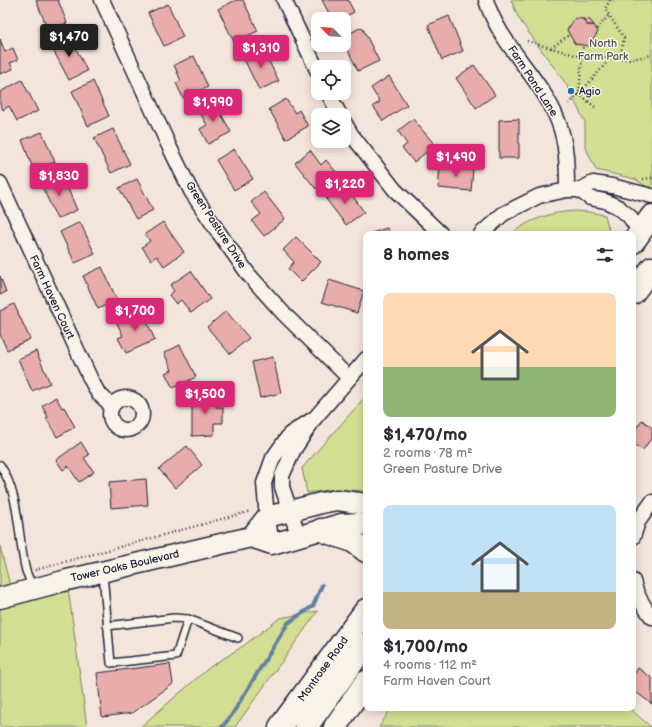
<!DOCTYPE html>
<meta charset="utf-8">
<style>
:root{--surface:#fff;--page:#f7f7f7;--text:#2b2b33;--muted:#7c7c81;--accent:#db2777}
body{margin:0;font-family:"Balsamiq Sans",sans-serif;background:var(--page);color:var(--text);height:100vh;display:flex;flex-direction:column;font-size:15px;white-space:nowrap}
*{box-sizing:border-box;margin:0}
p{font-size:13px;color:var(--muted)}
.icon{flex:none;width:22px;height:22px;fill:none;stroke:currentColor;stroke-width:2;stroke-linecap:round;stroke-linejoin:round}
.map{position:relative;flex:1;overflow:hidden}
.panel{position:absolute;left:363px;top:231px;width:273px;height:480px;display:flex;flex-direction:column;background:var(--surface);border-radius:8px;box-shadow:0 2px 10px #0003}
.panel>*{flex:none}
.needle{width:26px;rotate:294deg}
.controls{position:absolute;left:311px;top:12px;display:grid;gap:8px}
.controls a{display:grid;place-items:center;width:40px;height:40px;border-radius:8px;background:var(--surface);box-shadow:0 2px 10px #0003;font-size:20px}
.price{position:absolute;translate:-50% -34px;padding:0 9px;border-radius:4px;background:var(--accent);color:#fff;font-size:13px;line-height:26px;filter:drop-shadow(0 1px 2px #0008)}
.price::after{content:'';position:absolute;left:50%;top:24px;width:12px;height:9px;margin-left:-6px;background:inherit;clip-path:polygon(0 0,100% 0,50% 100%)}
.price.on{background:#222;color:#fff}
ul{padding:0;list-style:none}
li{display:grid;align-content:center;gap:8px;height:212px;padding:0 20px}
li span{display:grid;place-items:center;height:124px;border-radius:8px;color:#555}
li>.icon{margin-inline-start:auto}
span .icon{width:72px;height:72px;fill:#fffc;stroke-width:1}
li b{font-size:17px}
h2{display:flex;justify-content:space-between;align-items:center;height:48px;padding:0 20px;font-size:17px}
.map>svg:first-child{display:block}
.green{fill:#d2de91;stroke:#7a8066}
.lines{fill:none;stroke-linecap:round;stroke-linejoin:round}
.stream{stroke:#6580a5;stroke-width:4}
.building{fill:#e8adab;stroke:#22223b}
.lane-casing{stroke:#22223b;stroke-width:10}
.street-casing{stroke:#22223b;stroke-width:17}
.secondary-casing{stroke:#22223b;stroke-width:23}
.primary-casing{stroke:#22223b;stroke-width:25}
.highway-casing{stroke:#22223b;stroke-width:25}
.path{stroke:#22223b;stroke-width:2.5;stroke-dasharray:1 3;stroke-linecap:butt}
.lane{stroke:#f7f3e8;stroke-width:7}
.street{stroke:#f7f3e8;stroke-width:14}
.secondary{stroke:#f7f3e8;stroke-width:20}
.primary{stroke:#f7f3e8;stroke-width:22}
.highway{stroke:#f7f3e8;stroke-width:22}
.poi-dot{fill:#1f6fb2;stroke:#f7f3e8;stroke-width:1.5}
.labels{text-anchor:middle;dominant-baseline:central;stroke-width:3;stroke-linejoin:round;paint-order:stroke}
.park-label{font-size:11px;fill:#4e5150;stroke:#f7f3e8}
.street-label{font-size:11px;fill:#22223b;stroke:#f7f3e8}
.poi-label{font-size:11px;fill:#22223b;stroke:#f7f3e8;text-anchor:start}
</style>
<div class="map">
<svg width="652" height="727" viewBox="0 0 652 727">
<rect width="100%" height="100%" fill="#f4e5dc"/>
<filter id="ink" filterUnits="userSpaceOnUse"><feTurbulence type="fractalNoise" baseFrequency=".025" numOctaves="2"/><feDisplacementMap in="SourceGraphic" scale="8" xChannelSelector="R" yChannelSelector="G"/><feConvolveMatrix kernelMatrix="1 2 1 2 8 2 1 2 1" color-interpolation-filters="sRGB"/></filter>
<g filter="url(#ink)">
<g class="green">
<polygon points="511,0 652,0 652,186 650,189 635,179 596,170 585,146 585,122 566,84 519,19"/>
<path d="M 575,211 L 589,212 L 605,215 L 610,234 L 511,234 C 530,219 551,212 575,211 Z"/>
<polygon points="366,396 366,491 335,489 307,493 302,468"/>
<polygon points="0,546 12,594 67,580 87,727 0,727"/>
<polygon points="318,611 235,727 140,727 210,667 243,646 280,618"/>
<polygon points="391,708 629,708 651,727 379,727"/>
</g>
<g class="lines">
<polyline class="stream" points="222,727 231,716 288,623 313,606 322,585"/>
</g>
<g class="building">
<polygon points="36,0 58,0 67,23 48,30"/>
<polygon points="236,0 243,0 258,31 234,42 218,9"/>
<polygon points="322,0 348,0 354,12 341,19 332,19"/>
<polygon points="168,4 183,37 164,46 148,13"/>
<polygon points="449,16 463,51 442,60 428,25"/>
<polygon points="575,18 583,19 587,25 594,25 598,32 589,46 575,44 567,30"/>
<polygon points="583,19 590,20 594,25 587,25"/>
<polygon points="362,27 379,61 358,71 344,42 344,36"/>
<polygon points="70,36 87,71 69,80 51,46"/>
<polygon points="0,39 5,52 13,48 18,60 10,63 13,69 0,74"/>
<polygon points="262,48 279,81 259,90 243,57"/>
<polygon points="194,56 208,87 183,98 176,83 181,81 174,65"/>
<polygon points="474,65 495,95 476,108 456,78"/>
<polygon points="389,76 407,105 383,121 373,106 380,102 371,88"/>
<polygon points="22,80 38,111 17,121 9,106 3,110 0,104 0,92"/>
<polygon points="93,81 109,116 88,126 72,91"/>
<polygon points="286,99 295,113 299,110 308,126 286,139 269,109"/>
<polygon points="214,101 231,132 208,144 200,129 207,125 198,109"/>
<polygon points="413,119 435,145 414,162 402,148 407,144 398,131"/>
<polygon points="519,119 519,158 499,158 499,120"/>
<polygon points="113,129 130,164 111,173 94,138"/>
<polygon points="42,132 55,162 34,171 22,140"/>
<polygon points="234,149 253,179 234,190 216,160"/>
<polygon points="310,150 321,165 326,160 337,173 316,189 295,163"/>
<polygon points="440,166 473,169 471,191 438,188"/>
<polygon points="62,175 77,210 57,219 41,184"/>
<polygon points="137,179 153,210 136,219 119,188"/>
<polygon points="345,185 364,212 346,225 326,199"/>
<polygon points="264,192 285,219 264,236 252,221 261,214 251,202"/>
<polygon points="80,222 95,254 75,263 60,232"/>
<polygon points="163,222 184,252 164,266 157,256 151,260 142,247 150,241 145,234"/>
<polygon points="387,228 389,234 369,234"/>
<polygon points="296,237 321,262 301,282 288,269 294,262 283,250"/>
<polygon points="102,267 117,300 98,309 83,276"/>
<polygon points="191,271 210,299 191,313 181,300 176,304 169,295 174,291 170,285"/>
<polygon points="0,276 6,292 0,295"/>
<polygon points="329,280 364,291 357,313 322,302"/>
<polygon points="14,304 30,339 7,350 0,334 0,311"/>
<polygon points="142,311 155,340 126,353 118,338 123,336 117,323"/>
<polygon points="226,311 249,338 230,354 207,327"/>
<polygon points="180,345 196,377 173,388 165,373 172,370 164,353"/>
<polygon points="36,351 50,383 32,391 18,359"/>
<polygon points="273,357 281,393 260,398 252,362"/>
<polygon points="192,396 216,396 216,407 223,407 223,423 214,423 214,435 192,436"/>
<polygon points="56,397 62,408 64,407 75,427 57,437 46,418 48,417 42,406"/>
<polygon points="642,420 652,428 652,437 643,450 633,444 633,433"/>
<polygon points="81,442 89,455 84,458 94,472 79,482 68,466 63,470 56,460"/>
<polygon points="187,446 202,465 175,488 159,469"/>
<polygon points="146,479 148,505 111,508 109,482"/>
<polygon points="170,664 173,684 132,713 102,717 97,673"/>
<polygon points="638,668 652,678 652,704 633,690 633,676"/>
</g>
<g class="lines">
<g class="lane-casing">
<g id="lane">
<path d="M 0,465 C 21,497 17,536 26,571 C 28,577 31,583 34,588"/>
<polyline points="103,574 111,663 176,656 188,619 174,618 107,626"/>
<polyline points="188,619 238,638"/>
</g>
</g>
<g class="street-casing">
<g id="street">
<polyline points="102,0 169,146 191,191 219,233 249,275 284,314 349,378"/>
<polyline points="284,0 318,72"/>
<path d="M 486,0 C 500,46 541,77 558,121 C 567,143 567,167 567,190"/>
<polyline points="328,93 340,115"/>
<polyline points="344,122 351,134 395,190 441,234"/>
<polyline points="0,183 91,380 98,393 112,406"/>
<polyline points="579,190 590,198 605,201 618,207 629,216 640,232"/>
<polyline points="481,234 503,214 539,196 567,190 579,190 593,183 612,186 652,196"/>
<circle cx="126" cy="414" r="16"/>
<polyline points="299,537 282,487 282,476 293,451 314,419 366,359"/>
<polyline points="633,537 638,522 652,502"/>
<polyline points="272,544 266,507 264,483 273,458 290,434 310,421"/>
<path d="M 633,581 C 636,595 643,606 652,617"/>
</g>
</g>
<g class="secondary-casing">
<g id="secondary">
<polyline points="251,537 267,517 321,503 337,500 366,504"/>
<polyline points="0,598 67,580 251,537 272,544 341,524 359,523 366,525"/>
</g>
</g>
<g class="primary-casing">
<g id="primary">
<polyline points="633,242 652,216"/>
<polyline points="633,293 652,268"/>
<polyline points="321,530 353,541 366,551"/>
<polyline points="280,727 366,610"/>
<polyline points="306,727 366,644"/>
</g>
</g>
<g class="highway-casing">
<polyline id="highway" points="335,727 366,682"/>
</g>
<g class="path">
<polyline points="610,0 605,9 624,38 620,59"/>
<polyline points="597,29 609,15"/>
<polyline points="527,41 582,57 632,59 652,55"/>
<polyline points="551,48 569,35"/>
<polyline points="569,104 579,94 583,45"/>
<polyline points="595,107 579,94 610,59"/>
<polyline points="643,179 652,178"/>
<polyline points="35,570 251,511"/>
</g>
<use href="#lane" class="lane"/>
<use href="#street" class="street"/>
<use href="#secondary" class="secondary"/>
<use href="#primary" class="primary"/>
<use href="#highway" class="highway"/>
</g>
</g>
<circle class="poi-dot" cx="571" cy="91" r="4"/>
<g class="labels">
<g class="park-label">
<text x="603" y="43">North<tspan x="603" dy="13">Farm Park</tspan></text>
</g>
<g class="street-label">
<text transform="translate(533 81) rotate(57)">Farm Pond Lane</text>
<text transform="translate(216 225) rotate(57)">Green Pasture Drive</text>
<text transform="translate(52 297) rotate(65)">Farm Haven Court</text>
<text transform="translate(125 566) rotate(-13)">Tower Oaks Boulevard</text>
<text transform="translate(323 669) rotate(-54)">Montrose Road</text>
</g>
<g class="poi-label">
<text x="579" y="91">Agio</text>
</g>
</g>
</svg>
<div class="controls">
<a><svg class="needle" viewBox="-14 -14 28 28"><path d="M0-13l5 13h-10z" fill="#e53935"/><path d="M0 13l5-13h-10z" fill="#7c7c81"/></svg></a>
<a><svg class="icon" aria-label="locate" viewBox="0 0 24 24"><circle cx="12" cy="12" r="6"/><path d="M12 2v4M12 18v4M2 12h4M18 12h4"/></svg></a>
<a><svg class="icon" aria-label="layers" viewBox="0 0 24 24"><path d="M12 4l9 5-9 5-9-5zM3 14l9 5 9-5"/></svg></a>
</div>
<b class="price on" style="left:69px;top:58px">$1,470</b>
<b class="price" style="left:261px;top:69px">$1,310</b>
<b class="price" style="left:213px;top:123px">$1,990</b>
<b class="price" style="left:456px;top:178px">$1,490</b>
<b class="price" style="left:59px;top:197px">$1,830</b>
<b class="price" style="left:345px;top:205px">$1,220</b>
<b class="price" style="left:135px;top:332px">$1,700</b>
<b class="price" style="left:205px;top:415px">$1,500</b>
<section class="panel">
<h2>8 homes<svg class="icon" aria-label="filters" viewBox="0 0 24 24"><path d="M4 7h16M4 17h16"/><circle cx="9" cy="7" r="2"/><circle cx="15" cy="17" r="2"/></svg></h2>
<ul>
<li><span style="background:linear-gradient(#ffd9b3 60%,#8fb573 0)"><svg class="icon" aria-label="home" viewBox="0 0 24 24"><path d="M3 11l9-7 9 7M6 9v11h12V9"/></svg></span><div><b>$1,470/mo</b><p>2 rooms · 78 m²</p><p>Green Pasture Drive</p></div></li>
<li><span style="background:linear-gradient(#bfe0f5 70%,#c2b280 0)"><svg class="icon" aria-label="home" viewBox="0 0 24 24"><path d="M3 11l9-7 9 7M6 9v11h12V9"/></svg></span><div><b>$1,700/mo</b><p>4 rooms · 112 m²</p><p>Farm Haven Court</p></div></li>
</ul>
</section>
</div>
